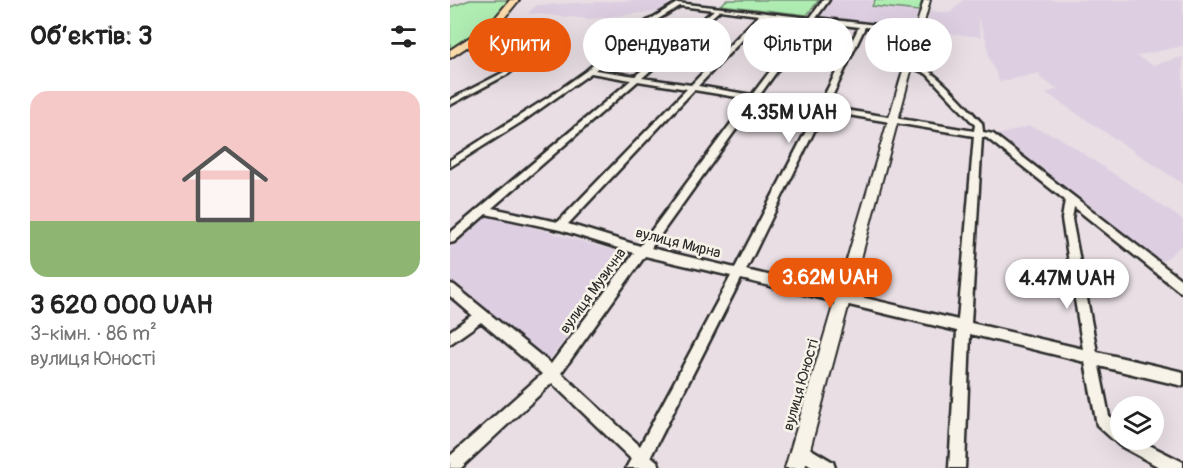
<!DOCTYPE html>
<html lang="uk">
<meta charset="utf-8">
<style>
:root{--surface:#fff;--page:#f2f2f2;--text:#222;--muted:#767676;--line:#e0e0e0;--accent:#ea580c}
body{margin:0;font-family:Pangolin,sans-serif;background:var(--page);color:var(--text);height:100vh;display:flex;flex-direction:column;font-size:22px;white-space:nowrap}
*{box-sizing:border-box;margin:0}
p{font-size:20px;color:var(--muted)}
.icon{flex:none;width:33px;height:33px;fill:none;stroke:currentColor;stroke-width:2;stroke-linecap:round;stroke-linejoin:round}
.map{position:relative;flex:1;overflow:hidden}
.sheet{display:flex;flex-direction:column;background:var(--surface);width:450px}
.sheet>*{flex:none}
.hud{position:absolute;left:18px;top:18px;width:570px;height:54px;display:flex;gap:12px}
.controls{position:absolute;left:660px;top:396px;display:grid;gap:12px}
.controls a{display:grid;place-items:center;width:54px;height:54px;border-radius:50%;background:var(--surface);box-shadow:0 6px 24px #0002;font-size:30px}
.price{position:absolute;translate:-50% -51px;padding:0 14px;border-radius:21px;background:#fff;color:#222;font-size:20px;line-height:39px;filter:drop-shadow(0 2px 3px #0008)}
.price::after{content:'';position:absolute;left:50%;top:36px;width:18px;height:14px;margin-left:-9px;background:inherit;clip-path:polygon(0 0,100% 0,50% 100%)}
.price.selected{background:var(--accent);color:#fff}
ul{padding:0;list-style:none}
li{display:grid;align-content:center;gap:12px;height:318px;padding:0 30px}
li+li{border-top:2px solid var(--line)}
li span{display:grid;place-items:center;height:186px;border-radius:18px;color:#555}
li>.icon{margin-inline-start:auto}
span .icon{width:108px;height:108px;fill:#fffc;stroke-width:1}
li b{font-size:26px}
h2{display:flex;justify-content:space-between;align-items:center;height:72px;padding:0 30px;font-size:26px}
.chip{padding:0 21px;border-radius:27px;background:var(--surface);box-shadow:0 6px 24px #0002;font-size:21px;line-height:54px}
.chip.selected{background:var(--accent);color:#fff}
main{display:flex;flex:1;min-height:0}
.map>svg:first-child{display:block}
.built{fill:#ddcfe1}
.green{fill:#b0edb3;stroke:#6e8c6f;stroke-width:1.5}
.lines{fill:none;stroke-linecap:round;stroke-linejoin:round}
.street-casing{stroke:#2b2b2b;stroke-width:5}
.secondary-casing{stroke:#2b2b2b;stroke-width:4}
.highway-casing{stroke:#2b2b2b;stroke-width:4}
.street{fill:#f7f3e8;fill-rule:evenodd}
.secondary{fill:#f7f3e8;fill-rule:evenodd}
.highway{fill:#fddcac;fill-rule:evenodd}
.labels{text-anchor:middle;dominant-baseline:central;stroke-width:5;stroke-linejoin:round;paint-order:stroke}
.street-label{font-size:15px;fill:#2b2b2b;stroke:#f7f3e8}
</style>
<main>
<section class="sheet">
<h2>Об’єктів: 3<svg class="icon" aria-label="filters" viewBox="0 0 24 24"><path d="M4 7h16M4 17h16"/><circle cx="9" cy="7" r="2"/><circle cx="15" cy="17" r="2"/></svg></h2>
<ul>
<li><span style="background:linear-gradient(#f6c9c9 70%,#8fb573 0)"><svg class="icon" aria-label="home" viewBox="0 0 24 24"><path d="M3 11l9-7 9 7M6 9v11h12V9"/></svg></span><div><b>3 620 000 UAH</b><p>3-кімн. · 86 m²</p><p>вулиця Юності</p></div></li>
</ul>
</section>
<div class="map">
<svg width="733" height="468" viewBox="0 0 733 468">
<rect width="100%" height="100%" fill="#e8dee4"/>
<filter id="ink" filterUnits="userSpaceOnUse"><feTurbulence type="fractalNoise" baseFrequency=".0167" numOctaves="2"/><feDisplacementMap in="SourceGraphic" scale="12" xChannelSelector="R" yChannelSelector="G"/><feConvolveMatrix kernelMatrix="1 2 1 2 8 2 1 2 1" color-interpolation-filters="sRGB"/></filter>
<g filter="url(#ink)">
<g class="built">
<polygon points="190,0 210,0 220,4 210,11 140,19 78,13 87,5"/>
<polygon points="380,0 423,0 420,6 468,11 463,27 368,16"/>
<polygon points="513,0 733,0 733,46 686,56 703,65 733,57 733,184 596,93 608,89 590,78 589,73 550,82 539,58 537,42 527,16 531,37 487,32 486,36 474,35 480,11 500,13"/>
<polygon points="579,126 607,136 733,220 733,244 710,264 548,135"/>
<polygon points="36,214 180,255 99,360 0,280 0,245"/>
</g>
<g class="green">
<polygon points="20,0 59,0 41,24 0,51 0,7"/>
<polygon points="277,0 369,0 357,15 270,5"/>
<polygon points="425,0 472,0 469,11 422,6"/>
</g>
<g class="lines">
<g class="street-casing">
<g id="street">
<path d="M 373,0 L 379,0 L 366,18 L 470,30 L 473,32 L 470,34 L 415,27 L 377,107 L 524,131 L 525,125 L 477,74 L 457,65 C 475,56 519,110 532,123 L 533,132 L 543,134 L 733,281 L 733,293 L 729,291 L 624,207 L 622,219 L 647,352 L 733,372 L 733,386 L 649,366 L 659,416 L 670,427 L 670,440 L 689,440 L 733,462 L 733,468 L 711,468 L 669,445 L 647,425 L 635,362 L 520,334 L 515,468 L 499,468 L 507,331 L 291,279 L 201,456 L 208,462 L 210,468 L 176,468 L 181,459 L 102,383 L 11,468 L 0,468 L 0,456 L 92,374 L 31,322 L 0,344 L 0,331 L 22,315 L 0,296 L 0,284 L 4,285 L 101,364 L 184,253 L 110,230 L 36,214 L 4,242 L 0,243 L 0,233 L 181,80 L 141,73 L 73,121 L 0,167 L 0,160 L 102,95 L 136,71 L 191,25 L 227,3 L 360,18 ZM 230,6 L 264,10 L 185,76 L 145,70 L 195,27 ZM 270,10 L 309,15 L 241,85 L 192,78 ZM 315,16 L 358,21 L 302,95 L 248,86 ZM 363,21 L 409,27 L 369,106 L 309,96 ZM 188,81 L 237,89 L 108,222 L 42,208 ZM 244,90 L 299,99 L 190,246 L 118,224 ZM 307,100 L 367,110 L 285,268 L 201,248 ZM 374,111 L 524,136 L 508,320 L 296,270 ZM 532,137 L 537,138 L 615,200 L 612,219 L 633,349 L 521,323 ZM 195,256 L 281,276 L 190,446 L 111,373 Z"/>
<polygon points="16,44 88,46 91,48 58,74 0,105 0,100 54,72 82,50 18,47 16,46"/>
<polygon points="349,442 383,462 385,468 363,468 344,455 341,450 344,445"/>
</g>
</g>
<g class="secondary-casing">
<polygon id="secondary" points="474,0 480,0 355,468 335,468"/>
</g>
<g class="highway-casing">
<polygon id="highway" points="60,0 69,0 46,28 0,58 0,50 40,24"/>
</g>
<use href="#street" class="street"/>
<use href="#secondary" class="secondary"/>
<use href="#highway" class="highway"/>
</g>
</g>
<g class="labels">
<g class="street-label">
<text transform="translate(228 243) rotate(14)">вулиця Мирна</text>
<text transform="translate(143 291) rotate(-54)">вулиця Музична</text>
<text transform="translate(351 385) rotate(-74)">вулиця Юності</text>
</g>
</g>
</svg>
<div class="controls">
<a><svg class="icon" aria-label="layers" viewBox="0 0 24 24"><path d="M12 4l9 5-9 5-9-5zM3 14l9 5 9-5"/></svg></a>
</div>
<b class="price" style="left:339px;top:144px">4.35M UAH</b>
<b class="price selected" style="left:380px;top:309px">3.62M UAH</b>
<b class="price" style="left:617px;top:310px">4.47M UAH</b>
<div class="hud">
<a class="chip selected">Купити</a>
<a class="chip">Орендувати</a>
<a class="chip">Фільтри</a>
<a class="chip">Нове</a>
</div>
</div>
</main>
